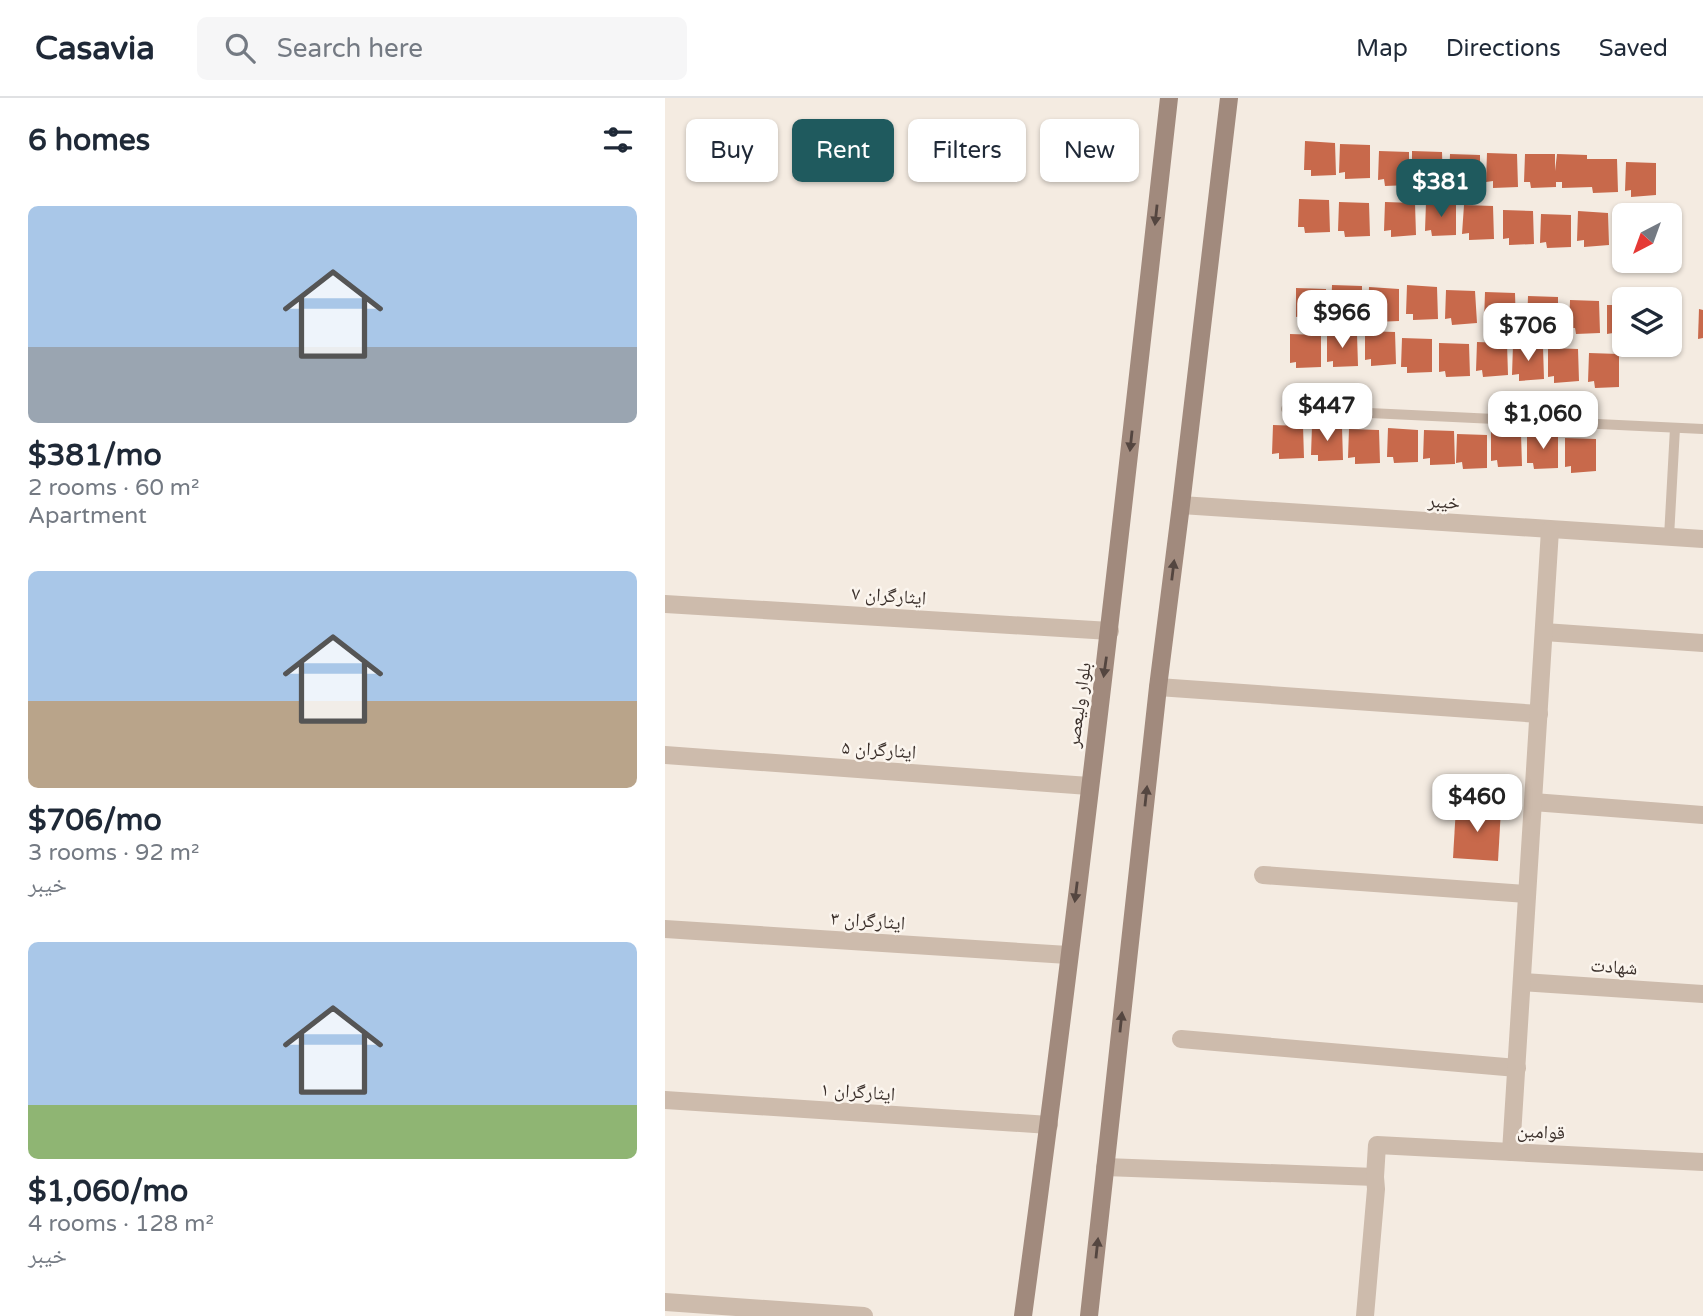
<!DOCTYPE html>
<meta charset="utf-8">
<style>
:root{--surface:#fff;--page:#f6f6f7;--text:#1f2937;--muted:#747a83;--line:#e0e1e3;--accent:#1f5a5e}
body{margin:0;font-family:"Varela Round","Noto Naskh Arabic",sans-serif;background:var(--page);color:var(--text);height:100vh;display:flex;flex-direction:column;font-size:26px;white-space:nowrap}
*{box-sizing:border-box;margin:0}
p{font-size:23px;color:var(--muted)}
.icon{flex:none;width:38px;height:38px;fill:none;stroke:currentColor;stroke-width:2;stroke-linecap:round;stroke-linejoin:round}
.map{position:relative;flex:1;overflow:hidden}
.panel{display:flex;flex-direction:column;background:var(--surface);width:665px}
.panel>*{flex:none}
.hud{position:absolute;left:21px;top:21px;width:665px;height:63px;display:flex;gap:14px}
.needle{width:46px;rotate:221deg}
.tools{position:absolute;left:947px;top:105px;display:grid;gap:14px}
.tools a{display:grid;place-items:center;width:70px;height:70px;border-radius:10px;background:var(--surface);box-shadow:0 2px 5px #0004;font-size:35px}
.price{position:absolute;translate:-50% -60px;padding:0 16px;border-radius:14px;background:#fff;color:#222;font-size:23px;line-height:46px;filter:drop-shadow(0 2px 4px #0008)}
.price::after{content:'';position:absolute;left:50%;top:42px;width:21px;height:16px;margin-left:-10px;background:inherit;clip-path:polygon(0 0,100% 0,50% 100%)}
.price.on{background:var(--accent);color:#fff}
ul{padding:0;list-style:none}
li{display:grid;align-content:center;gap:14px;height:371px;padding:0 28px}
li span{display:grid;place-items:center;height:217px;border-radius:10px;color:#555}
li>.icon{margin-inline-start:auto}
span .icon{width:126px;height:126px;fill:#fffc;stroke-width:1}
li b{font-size:30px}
h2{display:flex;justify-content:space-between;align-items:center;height:84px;padding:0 28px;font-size:30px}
.pill{padding:0 24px;border-radius:10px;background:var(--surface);box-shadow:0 2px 5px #0004;font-size:24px;line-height:63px}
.pill.on{background:var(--accent);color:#fff}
header{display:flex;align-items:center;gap:42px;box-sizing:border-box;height:98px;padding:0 35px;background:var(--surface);border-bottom:2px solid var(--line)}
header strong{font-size:33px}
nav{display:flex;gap:38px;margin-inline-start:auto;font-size:24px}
.search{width:490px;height:63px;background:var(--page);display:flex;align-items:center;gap:18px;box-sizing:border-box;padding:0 24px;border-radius:10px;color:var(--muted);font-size:26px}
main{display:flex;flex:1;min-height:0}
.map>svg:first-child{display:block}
.building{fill:#c8694b}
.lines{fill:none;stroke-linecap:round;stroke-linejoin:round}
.lane{stroke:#cdbbac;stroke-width:10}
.street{stroke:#cdbbac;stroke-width:18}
.secondary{stroke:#a18a7d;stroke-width:18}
.oneway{fill:#544640}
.labels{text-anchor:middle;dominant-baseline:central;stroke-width:5;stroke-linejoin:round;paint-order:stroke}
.street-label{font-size:19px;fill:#3b302b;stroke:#fbf5ee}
</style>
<header>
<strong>Casavia</strong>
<div class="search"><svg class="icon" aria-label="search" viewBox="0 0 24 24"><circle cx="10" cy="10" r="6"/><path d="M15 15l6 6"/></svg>Search here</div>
<nav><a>Map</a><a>Directions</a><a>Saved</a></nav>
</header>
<main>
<section class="panel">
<h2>6 homes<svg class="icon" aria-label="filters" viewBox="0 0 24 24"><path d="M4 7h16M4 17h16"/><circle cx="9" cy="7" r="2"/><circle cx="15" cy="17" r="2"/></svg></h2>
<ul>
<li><span style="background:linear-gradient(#a9c7e8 65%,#9aa5b1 0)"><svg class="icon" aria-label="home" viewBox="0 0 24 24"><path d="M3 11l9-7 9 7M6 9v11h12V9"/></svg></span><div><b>$381/mo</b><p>2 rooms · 60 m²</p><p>Apartment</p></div></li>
<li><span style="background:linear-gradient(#a9c7e8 60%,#b9a48a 0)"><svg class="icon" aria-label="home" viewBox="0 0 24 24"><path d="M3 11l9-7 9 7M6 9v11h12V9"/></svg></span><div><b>$706/mo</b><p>3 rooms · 92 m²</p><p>خیبر</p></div></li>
<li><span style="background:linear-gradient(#a9c7e8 75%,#8fb573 0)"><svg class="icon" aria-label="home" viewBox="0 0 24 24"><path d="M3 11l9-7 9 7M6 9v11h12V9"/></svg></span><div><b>$1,060/mo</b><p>4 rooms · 128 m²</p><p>خیبر</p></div></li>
</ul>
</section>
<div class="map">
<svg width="1038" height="1218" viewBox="0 0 1038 1218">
<rect width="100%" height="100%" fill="#f4ebe1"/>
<g class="building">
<polygon points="640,43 670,45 671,77 646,78 646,72 639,72"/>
<polygon points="675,46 705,47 705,80 680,81 680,74 674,75"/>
<polygon points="714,53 744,54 744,87 720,88 719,81 713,82"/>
<polygon points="747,53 777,54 778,87 753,88 753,82 747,82"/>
<polygon points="822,55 852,56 853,89 828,90 828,83 821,84"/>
<polygon points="785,56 815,57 815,90 791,90 790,84 784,85"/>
<polygon points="860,56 890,56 890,73 892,56 922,57 922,61 952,61 953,94 928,95 927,89 897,90 897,84 891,84 891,89 866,90 865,84 859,84"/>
<polygon points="961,64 991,65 991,97 966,99 966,92 960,93"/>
<polygon points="634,101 664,102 665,134 640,135 639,129 633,129"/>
<polygon points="674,104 704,105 705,138 680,139 679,133 673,133"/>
<polygon points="720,104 750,105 751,137 726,139 726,132 719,133"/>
<polygon points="761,104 791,105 791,137 767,138 766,132 760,133"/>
<polygon points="799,107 828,108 829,141 804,142 804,135 797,136"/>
<polygon points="838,112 868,113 869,146 844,147 844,140 838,141"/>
<polygon points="913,113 943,115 944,147 919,149 919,142 912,143"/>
<polygon points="876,116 906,117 906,149 882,150 881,144 875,145"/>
<polygon points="950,118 959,119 959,153 956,153 955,147 949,147"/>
<polygon points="667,187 697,188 697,220 673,222 673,215 666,216"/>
<polygon points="742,187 772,189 773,221 748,222 748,216 741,216"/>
<polygon points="704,189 734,191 734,223 710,224 709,218 703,218"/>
<polygon points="631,190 661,191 662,223 637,225 637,218 631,219"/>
<polygon points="781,192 810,193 812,225 787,227 786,220 780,221"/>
<polygon points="820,194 850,195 851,228 826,229 826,223 819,223"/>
<polygon points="863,198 893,199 893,232 869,233 868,226 862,227"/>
<polygon points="905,202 934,203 935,235 911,236 910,230 904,230"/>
<polygon points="942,207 959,207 959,241 948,241 948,235 942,236"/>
<polygon points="1034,211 1038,212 1038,240 1033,241"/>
<polygon points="700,233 730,234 731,266 706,268 706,261 700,262"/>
<polygon points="662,235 692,236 693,268 668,269 668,263 662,264"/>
<polygon points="625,236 656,237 656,269 631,270 631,264 625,265"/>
<polygon points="737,240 767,241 767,274 742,275 742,269 736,269"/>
<polygon points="812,244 842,245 843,277 818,279 817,272 811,273"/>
<polygon points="774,245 804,246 805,278 781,279 780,273 774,274"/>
<polygon points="848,247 878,249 879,281 854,283 854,276 847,277"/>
<polygon points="883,250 913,251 914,283 889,285 889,278 883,279"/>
<polygon points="924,255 954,256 954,289 930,290 929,283 923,284"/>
<polygon points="608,327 638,328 639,360 614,361 614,355 607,356"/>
<polygon points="647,328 677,329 678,362 653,363 653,357 646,357"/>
<polygon points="723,330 753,332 753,364 729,365 728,359 722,359"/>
<polygon points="684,331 714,332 715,365 690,366 690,359 683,360"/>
<polygon points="759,332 789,333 790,366 765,367 765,360 758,361"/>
<polygon points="826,334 856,335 857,368 833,369 832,362 826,363"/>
<polygon points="792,336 822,337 822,370 798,371 797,364 791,365"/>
<polygon points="862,336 893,338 893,370 869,371 868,365 862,365"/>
<polygon points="900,340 931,341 931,373 906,375 906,368 900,369"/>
<polygon points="791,709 836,711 833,763 788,760"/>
</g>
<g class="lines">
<g class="lane">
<polyline points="621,311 1038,331"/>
<polyline points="1004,439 1010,330"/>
</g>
<g class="street">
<polyline points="516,407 1038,441"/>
<polyline points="0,506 445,533"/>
<polyline points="879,534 1038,545"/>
<polyline points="493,589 874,616"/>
<polyline points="0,657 424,688"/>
<polyline points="868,704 1038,717"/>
<polyline points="598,777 862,796"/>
<polyline points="0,831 403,857"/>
<polyline points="857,884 1038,896"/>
<polyline points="516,941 852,970"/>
<polyline points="0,1002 384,1027"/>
<polyline points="846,1054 885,432"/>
<polyline points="440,1069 710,1079"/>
<polyline points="0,1204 199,1218"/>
<polyline points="700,1218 711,1091 710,1079 712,1047 1038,1064"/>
</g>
<g class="secondary">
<path d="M 358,1218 C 413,813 459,406 504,0"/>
<polyline points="424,1218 493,589 516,407 564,0"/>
</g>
</g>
<defs><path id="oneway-solid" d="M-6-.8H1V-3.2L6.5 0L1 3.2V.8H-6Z" transform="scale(1.75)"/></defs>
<g class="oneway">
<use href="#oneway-solid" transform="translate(491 117) rotate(96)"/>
<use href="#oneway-solid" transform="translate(466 343) rotate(96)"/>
<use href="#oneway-solid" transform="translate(508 472) rotate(-83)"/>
<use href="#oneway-solid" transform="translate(440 569) rotate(98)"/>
<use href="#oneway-solid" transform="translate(481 698) rotate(-84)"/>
<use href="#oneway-solid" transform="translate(411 794) rotate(97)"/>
<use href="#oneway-solid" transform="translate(456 924) rotate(-84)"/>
<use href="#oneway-solid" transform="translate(432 1150) rotate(-84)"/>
</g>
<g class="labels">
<g class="street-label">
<text transform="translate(779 404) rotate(4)">خیبر</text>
<text transform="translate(224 498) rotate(4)">ایثارگران ۷</text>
<text transform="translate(414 607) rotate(-82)">بلوار ولیعصر</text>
<text transform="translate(214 652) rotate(4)">ایثارگران ۵</text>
<text transform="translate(203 823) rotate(4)">ایثارگران ۳</text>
<text transform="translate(949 869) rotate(4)">شهادت</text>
<text transform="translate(193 994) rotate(4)">ایثارگران ۱</text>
<text transform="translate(876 1034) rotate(3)">قوامین</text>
</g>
</g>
</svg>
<div class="tools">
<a><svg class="needle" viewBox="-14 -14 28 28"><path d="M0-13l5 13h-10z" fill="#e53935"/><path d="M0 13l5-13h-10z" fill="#747a83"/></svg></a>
<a><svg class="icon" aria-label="layers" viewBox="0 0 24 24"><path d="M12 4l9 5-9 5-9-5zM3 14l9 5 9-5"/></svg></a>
</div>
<b class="price on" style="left:776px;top:121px">$381</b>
<b class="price" style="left:677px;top:252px">$966</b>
<b class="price" style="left:863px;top:265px">$706</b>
<b class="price" style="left:662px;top:345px">$447</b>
<b class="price" style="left:878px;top:353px">$1,060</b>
<b class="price" style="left:812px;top:736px">$460</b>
<div class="hud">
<a class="pill">Buy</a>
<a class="pill on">Rent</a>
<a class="pill">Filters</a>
<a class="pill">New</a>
</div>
</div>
</main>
